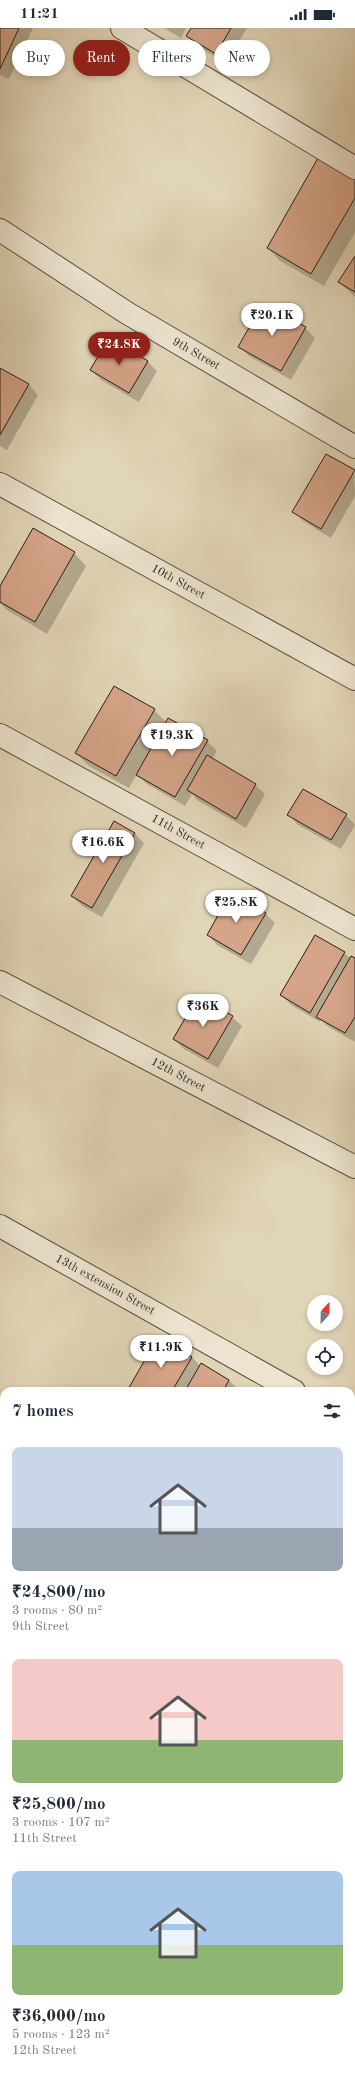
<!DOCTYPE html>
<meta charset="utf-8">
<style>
:root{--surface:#fff;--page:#f2f2f3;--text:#1f2937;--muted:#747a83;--accent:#8f2418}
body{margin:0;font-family:"Old Standard TT",serif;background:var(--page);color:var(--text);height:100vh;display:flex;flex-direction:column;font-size:15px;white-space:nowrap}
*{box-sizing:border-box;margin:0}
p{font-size:13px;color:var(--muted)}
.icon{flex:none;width:22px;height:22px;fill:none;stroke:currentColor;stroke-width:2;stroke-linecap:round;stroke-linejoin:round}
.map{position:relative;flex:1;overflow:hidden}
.details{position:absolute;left:0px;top:1359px;width:355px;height:692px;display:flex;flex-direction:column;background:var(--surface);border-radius:12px 12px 0 0;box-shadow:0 2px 6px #0003}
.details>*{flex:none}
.hud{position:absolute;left:12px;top:12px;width:331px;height:36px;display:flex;gap:8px}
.needle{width:26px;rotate:22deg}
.controls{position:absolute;left:307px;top:1267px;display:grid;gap:8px}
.controls a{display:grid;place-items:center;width:36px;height:36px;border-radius:50%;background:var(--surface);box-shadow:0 2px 6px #0003;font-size:20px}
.price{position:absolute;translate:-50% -34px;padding:0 9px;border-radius:14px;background:#fff;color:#222;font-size:13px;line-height:26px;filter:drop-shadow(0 1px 2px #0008)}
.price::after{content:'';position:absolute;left:50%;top:24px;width:12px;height:9px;margin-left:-6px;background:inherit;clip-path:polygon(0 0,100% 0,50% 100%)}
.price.active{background:var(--accent);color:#fff}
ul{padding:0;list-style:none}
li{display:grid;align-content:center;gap:8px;height:212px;padding:0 12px}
li span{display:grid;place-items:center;height:124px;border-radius:8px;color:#555}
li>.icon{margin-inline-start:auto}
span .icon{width:72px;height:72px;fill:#fffc;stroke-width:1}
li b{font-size:17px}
h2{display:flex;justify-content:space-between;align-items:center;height:48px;padding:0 12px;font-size:17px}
.chip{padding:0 14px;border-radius:18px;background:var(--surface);box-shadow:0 2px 6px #0003;font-size:14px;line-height:36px}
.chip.active{background:var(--accent);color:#fff}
.status{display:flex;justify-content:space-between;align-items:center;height:28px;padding:0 20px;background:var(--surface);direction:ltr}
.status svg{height:11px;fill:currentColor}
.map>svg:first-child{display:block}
.shadow{fill:#0003}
.building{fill:#d5a489;stroke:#2a1e16}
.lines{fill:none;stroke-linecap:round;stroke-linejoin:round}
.minor-casing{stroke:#584c3e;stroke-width:24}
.minor{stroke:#ece4d0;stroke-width:22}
.labels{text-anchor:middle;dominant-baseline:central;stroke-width:3;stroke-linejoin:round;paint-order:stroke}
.street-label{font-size:12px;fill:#2a1e16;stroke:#ece4d0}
</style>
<div class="status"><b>11:21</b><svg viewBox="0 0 49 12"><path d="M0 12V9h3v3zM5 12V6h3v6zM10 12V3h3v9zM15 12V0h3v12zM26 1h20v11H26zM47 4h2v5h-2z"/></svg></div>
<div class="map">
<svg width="355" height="2051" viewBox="0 0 355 2051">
<rect width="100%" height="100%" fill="#e1d5b7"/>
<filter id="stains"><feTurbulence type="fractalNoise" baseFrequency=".005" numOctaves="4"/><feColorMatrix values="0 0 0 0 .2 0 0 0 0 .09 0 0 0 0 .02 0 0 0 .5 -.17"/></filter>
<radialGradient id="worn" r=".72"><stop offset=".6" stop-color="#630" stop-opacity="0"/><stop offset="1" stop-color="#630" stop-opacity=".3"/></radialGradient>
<g class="shadow">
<polygon points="0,0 33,0 9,51 0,47"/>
<polygon points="164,0 186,0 181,10"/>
<polygon points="192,0 247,0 226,35 197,18 187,8"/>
<polygon points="355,152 355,204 324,258 280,233 268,220"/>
<polygon points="355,229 355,269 339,254"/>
<polygon points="305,300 315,310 291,352 249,328 240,318"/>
<polygon points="147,333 157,343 139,374 101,352 91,342"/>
<polygon points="0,341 29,357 38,367 7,422 0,418"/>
<polygon points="354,443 355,468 331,510 303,493 294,484"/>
<polygon points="74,525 86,538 47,606 7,582 0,575 0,560"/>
<polygon points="154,682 167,695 207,713 217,723 212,731 255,757 265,766 246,800 197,772 192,766 185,778 147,756 137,746 129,760 89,738 76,725"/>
<polygon points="289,787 346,787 355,797 341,821 298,797"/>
<polygon points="115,794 135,806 144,815 102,889 82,878 72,868"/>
<polygon points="265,885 275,895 251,936 217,917 208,907"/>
<polygon points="344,925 351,931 355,931 355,1014 327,998 321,992 320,994 291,977 281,967"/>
<polygon points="232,989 242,998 218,1040 184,1021 174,1011"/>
<polygon points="159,1310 192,1329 200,1338 201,1336 229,1352 240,1363 128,1363"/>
<polygon points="351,1538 355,1542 355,1546 351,1553"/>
</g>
<g class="building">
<polygon points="0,0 19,0 0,41"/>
<polygon points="191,0 231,0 216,26 186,8"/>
<polygon points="318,130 355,151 355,170 311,246 267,220"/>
<polygon points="355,228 355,264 338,254"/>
<polygon points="263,275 306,299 281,343 238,319"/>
<polygon points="109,310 148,333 129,365 90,342"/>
<polygon points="0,340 29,356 0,407"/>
<polygon points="326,426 355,442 321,501 292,484"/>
<polygon points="33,500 75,524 35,594 0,574 0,558"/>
<polygon points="114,658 155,681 116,748 75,725"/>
<polygon points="168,690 208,712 175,769 136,747"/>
<polygon points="207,727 256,756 236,791 187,762"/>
<polygon points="303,761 347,786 331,812 287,787"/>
<polygon points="114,793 135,805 92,880 71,868"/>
<polygon points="231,864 266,885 241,927 207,907"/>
<polygon points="315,907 345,924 310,985 280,967"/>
<polygon points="351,928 355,930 355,989 345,1005 316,989"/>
<polygon points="198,968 233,988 208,1031 173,1011"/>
<polygon points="158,1309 192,1329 172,1363 127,1363"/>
<polygon points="201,1335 229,1352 223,1363 185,1363"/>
</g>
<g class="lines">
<g class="minor-casing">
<g id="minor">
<polyline points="122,0 355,140"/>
<polyline points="0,202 127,285 355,419"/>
<polyline points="0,456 355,651"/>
<polyline points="0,707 355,901"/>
<polyline points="0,954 355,1139"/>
<polyline points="0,1198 294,1363"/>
<polyline points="351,1395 355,1397"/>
<polyline points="0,1438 4,1440"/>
<polyline points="351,1634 355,1637"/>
<polyline points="0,1705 4,1707"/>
<polyline points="351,1810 355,1803"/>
<polyline points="351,1899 355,1902"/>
<polyline points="0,1955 4,1957"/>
<polyline points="168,2047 175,2051"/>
<polyline points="203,2051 206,2047"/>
</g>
</g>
<use href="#minor" class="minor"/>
</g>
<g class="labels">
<g class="street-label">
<text transform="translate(196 326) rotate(30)">9th Street</text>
<text transform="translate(178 554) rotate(29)">10th Street</text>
<text transform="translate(178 804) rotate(29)">11th Street</text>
<text transform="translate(178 1047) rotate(28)">12th Street</text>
<text transform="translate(105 1257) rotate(29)">13th extension Street</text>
</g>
</g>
<rect width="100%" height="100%" filter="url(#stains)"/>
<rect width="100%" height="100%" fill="url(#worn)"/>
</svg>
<div class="controls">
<a><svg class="needle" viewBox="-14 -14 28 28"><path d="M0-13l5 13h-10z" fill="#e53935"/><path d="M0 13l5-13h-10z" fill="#747a83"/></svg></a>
<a><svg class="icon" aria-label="locate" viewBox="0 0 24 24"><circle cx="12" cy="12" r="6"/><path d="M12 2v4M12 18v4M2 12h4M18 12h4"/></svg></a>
</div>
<b class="price" style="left:272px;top:309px">₹20.1K</b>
<b class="price active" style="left:119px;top:338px">₹24.8K</b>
<b class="price" style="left:172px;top:729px">₹19.3K</b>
<b class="price" style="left:103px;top:836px">₹16.6K</b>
<b class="price" style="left:236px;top:896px">₹25.8K</b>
<b class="price" style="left:203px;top:1000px">₹36K</b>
<b class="price" style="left:161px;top:1341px">₹11.9K</b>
<div class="hud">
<a class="chip">Buy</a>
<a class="chip active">Rent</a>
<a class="chip">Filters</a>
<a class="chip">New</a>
</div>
<section class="details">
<h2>7 homes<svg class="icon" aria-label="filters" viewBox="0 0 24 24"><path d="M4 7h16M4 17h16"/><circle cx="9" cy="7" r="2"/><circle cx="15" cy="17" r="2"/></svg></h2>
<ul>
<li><span style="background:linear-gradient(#c9d6e8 65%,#9aa5b1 0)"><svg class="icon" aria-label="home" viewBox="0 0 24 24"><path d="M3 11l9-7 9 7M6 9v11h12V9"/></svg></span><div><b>₹24,800/mo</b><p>3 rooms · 80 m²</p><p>9th Street</p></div></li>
<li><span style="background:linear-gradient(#f6c9c9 65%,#8fb573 0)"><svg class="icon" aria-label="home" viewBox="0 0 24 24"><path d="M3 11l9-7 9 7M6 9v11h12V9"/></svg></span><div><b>₹25,800/mo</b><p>3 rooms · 107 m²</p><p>11th Street</p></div></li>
<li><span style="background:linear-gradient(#a9c7e8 60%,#8fb573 0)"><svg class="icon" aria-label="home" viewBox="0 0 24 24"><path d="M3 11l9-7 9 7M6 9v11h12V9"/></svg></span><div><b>₹36,000/mo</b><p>5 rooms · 123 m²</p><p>12th Street</p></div></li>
</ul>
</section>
</div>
